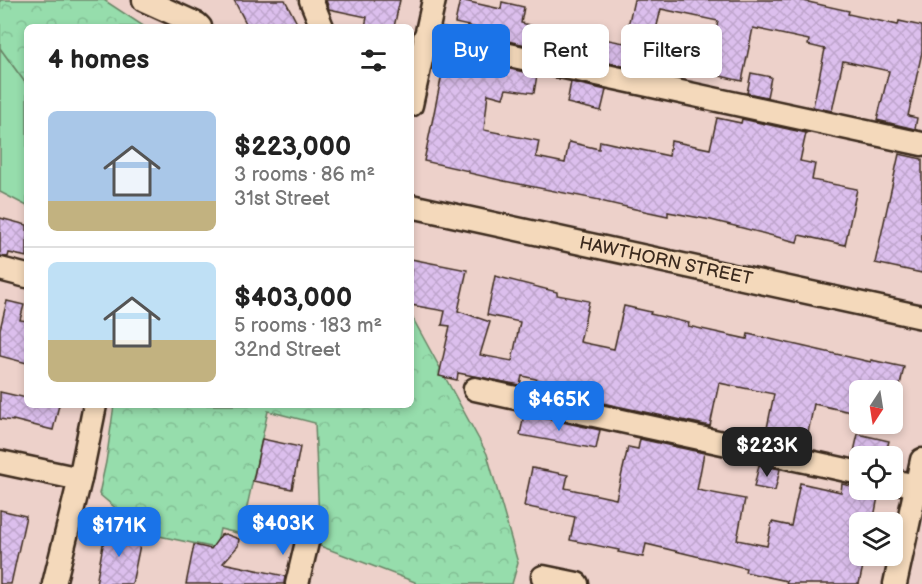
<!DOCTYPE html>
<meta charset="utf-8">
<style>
:root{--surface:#fff;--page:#f6f6f6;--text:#222;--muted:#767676;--line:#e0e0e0;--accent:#1a73e8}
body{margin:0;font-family:"Balsamiq Sans",sans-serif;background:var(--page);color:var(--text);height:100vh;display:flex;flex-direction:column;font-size:22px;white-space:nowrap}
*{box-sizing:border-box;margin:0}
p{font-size:20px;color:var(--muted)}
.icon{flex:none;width:33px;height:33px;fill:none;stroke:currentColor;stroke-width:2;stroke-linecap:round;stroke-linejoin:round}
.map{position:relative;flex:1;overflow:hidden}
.drawer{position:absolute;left:24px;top:24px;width:390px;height:384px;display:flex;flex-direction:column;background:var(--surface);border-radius:9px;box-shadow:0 3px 9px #0003}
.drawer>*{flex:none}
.guide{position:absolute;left:432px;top:24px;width:399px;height:54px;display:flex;gap:12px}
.needle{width:39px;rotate:192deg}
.buttons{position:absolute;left:849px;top:380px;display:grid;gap:12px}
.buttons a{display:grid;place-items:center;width:54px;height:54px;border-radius:9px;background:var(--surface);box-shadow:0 3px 9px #0003;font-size:30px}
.price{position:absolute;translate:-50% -51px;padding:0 14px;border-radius:12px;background:var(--accent);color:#fff;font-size:20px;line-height:39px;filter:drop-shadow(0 2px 3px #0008)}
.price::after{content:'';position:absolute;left:50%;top:36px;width:18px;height:14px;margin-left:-9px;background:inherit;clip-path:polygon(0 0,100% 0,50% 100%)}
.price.current{background:#222;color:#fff}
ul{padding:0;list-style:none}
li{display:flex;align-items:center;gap:18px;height:150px;padding:0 24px}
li+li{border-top:2px solid var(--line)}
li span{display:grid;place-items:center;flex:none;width:168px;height:120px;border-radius:9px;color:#555}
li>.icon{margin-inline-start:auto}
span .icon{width:72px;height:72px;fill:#fffc;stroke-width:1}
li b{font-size:26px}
h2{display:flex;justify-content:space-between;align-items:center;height:72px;padding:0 24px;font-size:26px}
.chip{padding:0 21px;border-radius:9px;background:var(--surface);box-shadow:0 3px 9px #0003;font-size:21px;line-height:54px}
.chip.current{background:var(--accent);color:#fff}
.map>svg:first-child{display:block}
.grass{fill:#96ddac;stroke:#688465;stroke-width:1.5}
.forest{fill:url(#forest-crowns);stroke:#688465;stroke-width:1.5}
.building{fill:url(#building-cross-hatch);stroke:#3b2a1e;stroke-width:1.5}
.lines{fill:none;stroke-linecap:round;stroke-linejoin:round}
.minor-casing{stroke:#3b2a1e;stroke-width:27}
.minor{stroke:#f4d9bb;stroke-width:22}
.labels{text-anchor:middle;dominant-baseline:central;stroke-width:6;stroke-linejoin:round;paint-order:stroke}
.street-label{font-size:18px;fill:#3b2a1e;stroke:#f4d9bb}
</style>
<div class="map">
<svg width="922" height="584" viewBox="0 0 922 584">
<defs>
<pattern id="forest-crowns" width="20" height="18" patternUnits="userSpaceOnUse" patternTransform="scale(1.5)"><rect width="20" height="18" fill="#96ddac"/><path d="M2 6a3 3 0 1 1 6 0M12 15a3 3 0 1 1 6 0" fill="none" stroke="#82be94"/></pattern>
<pattern id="building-cross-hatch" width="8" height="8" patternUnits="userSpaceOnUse" patternTransform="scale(1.5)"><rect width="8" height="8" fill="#dcbfed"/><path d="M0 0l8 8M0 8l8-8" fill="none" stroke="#bea4cb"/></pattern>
</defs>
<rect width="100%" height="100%" fill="#edd1ca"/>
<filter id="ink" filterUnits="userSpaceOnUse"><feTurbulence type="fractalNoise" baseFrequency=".0167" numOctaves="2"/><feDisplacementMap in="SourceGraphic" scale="12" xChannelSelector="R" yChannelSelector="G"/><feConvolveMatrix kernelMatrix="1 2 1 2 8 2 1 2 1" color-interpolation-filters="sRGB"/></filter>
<g filter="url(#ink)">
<polygon class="grass" points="0,48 27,85 27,206 0,192"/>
<g class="forest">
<polygon points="0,0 104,0 145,27 27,27 27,85 0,48"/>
<polygon points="411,315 487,454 518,563 512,584 415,584 415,582 320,546 315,423 268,411 241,534 220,529 216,548 145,533 99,494 106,462 114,405 411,405"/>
</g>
<g class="building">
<polygon points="234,0 285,0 299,27 248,27"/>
<polygon points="326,0 400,0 394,27 365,27 367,17 329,9"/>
<polygon points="460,0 501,9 502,2 524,7 521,23 561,33 562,31 624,43 634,0 799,0 849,11 848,14 898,25 899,21 922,26 922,52 908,116 917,118 915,129 877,120 889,71 843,61 832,111 813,107 825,49 808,45 809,40 753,28 742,81 707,73 718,21 661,9 646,71 494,38 496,32 455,23"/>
<polygon points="446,55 537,75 534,93 506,89 503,98 488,94 484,130 539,141 536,157 565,163 569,142 599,149 600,141 669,156 671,141 710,149 717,118 741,123 742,119 806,133 800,161 815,164 812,180 857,189 845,245 799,235 797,242 711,220 668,212 668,216 635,209 600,201 600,200 504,181 469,173 469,171 424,161"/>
<polygon points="751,73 771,77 767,97 747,93"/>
<polygon points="571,82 606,90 601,111 567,103"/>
<polygon points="899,154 922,159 922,273 875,263"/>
<polygon points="0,218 27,225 27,257 9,253 8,257 0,256"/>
<polygon points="411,259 467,270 458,311 490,322 480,355 512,361 520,322 487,315 495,276 557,292 557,295 589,301 580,342 614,349 624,306 651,312 650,314 689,323 688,326 747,339 748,334 871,362 871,360 904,367 899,390 860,390 860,414 814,404 805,447 765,438 774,394 719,383 710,426 565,395 567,386 522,376 520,385 458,373 457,380 439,376 450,326 442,325 445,311 411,305"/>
<polygon points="7,301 24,305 20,320 27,321 27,363 0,356 0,329"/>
<polygon points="0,392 27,398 27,405 59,405 53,430 13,420 13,421 0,419"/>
<polygon points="524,414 600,430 596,449 520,435"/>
<polygon points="858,434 889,441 885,456 853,456"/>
<polygon points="262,439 300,447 292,489 253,481"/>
<polygon points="640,439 704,453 697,490 745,499 737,540 767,546 772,522 791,526 800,483 841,492 842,484 879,492 874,517 860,514 860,565 863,566 859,584 786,584 787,581 745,572 746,568 646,544 643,557 618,552 619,550 570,540 575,517 524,506 532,468 568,475 565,488 616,499 628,447 638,449"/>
<polygon points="759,465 780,469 775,491 754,487"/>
<polygon points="0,510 26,516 11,584 0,584"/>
<polygon points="106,528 142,535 132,584 96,584"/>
<polygon points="225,534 239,539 238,546 223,563 285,576 284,584 186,584 194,545 211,549 221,535"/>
</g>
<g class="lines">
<g class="minor-casing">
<g id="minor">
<polyline points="144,0 197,24 200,27"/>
<polyline points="311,0 322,27"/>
<polyline points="425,37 922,144"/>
<polyline points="411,105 434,0"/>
<polyline points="411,206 922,317"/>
<polyline points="0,269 27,276"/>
<polyline points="475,389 860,473"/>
<polyline points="0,462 80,479"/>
<polyline points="892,481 922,487"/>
<polyline points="543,577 577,584"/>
<polyline points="54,584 80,479 95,405"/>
<polyline points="297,584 308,538"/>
<polyline points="895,584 922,460"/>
</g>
</g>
<use href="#minor" class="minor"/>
</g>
</g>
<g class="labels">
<g class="street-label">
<text transform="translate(666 261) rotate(12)">HAWTHORN STREET</text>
</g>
</g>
</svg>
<div class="buttons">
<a><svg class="needle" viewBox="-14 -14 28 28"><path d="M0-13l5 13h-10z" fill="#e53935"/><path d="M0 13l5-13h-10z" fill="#767676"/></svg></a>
<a><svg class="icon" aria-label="locate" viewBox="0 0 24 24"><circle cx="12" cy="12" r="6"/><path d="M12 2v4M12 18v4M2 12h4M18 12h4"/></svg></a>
<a><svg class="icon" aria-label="layers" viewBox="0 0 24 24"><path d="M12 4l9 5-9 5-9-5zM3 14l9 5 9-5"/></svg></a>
</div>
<b class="price" style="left:559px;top:432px">$465K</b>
<b class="price current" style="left:767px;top:478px">$223K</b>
<b class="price" style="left:283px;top:556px">$403K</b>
<b class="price" style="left:119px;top:558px">$171K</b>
<div class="guide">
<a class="chip current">Buy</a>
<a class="chip">Rent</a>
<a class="chip">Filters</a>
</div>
<section class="drawer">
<h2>4 homes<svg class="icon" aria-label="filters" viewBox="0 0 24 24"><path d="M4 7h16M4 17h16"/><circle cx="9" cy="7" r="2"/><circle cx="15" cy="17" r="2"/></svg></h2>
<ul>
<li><span style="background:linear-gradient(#a9c7e8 75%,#c2b280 0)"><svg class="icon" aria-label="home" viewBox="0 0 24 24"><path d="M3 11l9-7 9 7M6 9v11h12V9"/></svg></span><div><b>$223,000</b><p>3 rooms · 86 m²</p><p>31st Street</p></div></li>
<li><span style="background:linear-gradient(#bfe0f5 65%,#c2b280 0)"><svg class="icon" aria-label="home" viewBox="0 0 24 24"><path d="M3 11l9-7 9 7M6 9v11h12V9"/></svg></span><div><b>$403,000</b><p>5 rooms · 183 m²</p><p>32nd Street</p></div></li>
</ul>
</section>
</div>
